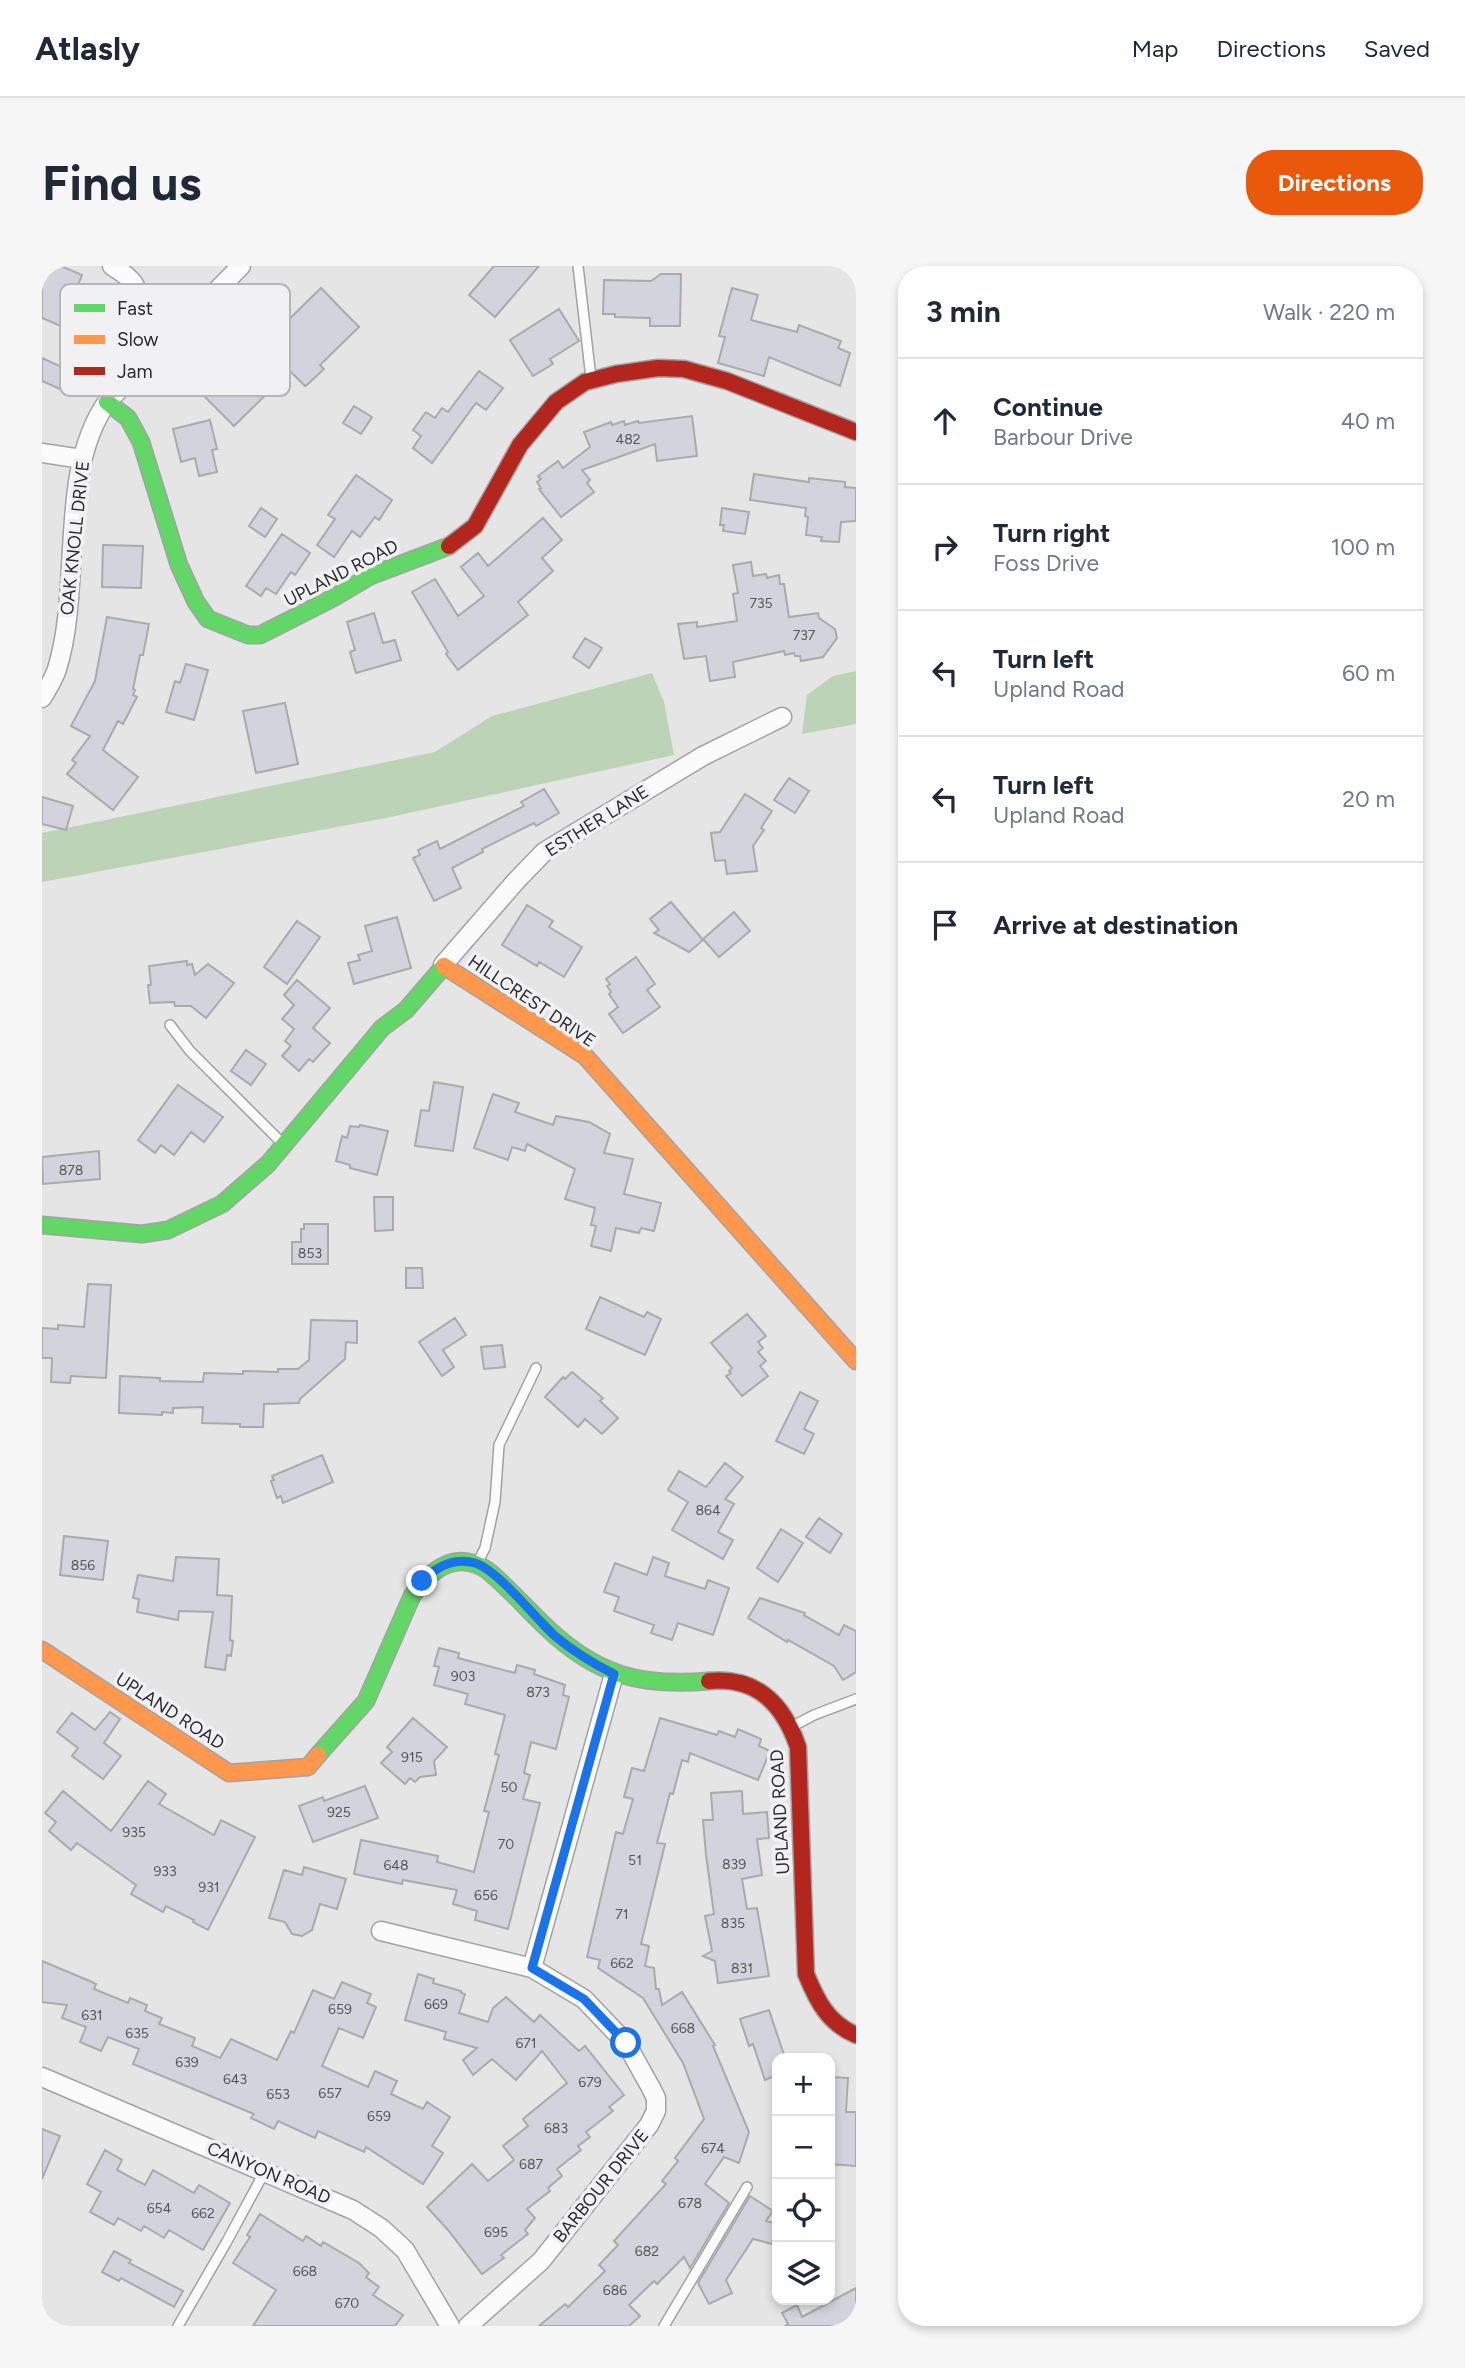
<!DOCTYPE html>
<html lang="en">
<head>
<meta charset="utf-8">
<style>
  :root { --surface:#fff; --page:#f6f6f7; --text:#1f2937; --muted:#747a83; --line:#e0e1e3; --accent:#ea580c }
  body { margin:0; font-family:Figtree,sans-serif; background:var(--page); color:var(--text) }
  .controls { position:absolute; right:21px; bottom:21px; display:grid; overflow:hidden; border-radius:14px; box-shadow:0 4px 10px #0003 }
  .controls button { width:63px; height:63px; display:grid; place-items:center; padding:0; border:0; border-bottom:2px solid var(--line); background:var(--surface); color:var(--text); font:35px sans-serif }
  .stop { position:absolute; width:21px; height:21px; margin:-16px; border:5px solid #1a73e8; border-radius:50%; background:#fff }
  .stop.end { background:#1a73e8; border-color:#fff; box-shadow:0 2px 7px #0008 }
  .list { margin:0; padding:0; list-style:none }
  h2 { display:flex; justify-content:space-between; align-items:center; height:91px; margin:0; padding:0 28px; font-size:30px }
  h2 small { font-size:23px; font-weight:400; color:var(--muted) }
  .list li { display:grid; grid-template-columns:46px 1fr auto; gap:21px; align-items:center; box-sizing:border-box; height:126px; padding:0 28px; border-top:2px solid var(--line) }
  .list b { display:block; font-size:26px; white-space:nowrap }
  .list p { margin:0; font-size:23px; white-space:nowrap; color:var(--muted) }
  .list em { font-size:23px; font-style:normal; color:var(--muted) }
  .icon { flex:none; width:38px; height:38px; fill:none; stroke:currentColor; stroke-width:2; stroke-linecap:round; stroke-linejoin:round }
  .map { position:relative; flex:none; width:814px; height:2060px; overflow:hidden; border-radius:28px }
  header { display:flex; align-items:center; gap:42px; box-sizing:border-box; height:98px; padding:0 35px; background:var(--surface); border-bottom:2px solid var(--line) }
  header strong { font-size:33px }
  nav { display:flex; gap:38px; margin-inline-start:auto; font-size:24px }
  .intro { display:flex; align-items:center; justify-content:space-between; box-sizing:border-box; height:168px; padding:0 42px }
  h1 { margin:0; font-size:49px }
  .button { padding:18px 32px; border-radius:28px; background:var(--accent); color:#fff; font-size:24px; font-weight:700 }
  main { display:flex; gap:42px; padding:0 42px }
  aside { flex:1; background:var(--surface); border-radius:28px; box-shadow:0 4px 10px #0003 }
  .map>svg:first-child { display:block }
  .green { fill:#bdd3b8 }
  .building { fill:#d3d3de; stroke:#aaa; stroke-width:2 }
  .lines { fill:none; stroke-linecap:round; stroke-linejoin:round }
  .lane-casing { stroke:#a2a2a3; stroke-width:12 }
  .street-casing { stroke:#a2a2a3; stroke-width:21 }
  .fast-casing { stroke:#a2a2a3; stroke-width:19 }
  .slow-casing { stroke:#a2a2a3; stroke-width:19 }
  .jam-casing { stroke:#a2a2a3; stroke-width:19 }
  .lane { stroke:#fbfbfb; stroke-width:9 }
  .street { stroke:#fbfbfb; stroke-width:18 }
  .fast { stroke:#63d668; stroke-width:16 }
  .slow { stroke:#ff974d; stroke-width:16 }
  .jam { stroke:#b3261e; stroke-width:16 }
  .route { stroke:#1a73e8; stroke-width:9 }
  .labels { text-anchor:middle; dominant-baseline:central; stroke-width:7; stroke-linejoin:round; paint-order:stroke }
  .number-label { font-size:14px; fill:#565659 }
  .street-label { font-size:18px; fill:#2c2c2d; stroke:#f1f1f3 }
  .key { fill:#f1f1f3; stroke:#b6b6b8; stroke-width:2 }
  .key-label { font-size:19px; fill:#2c2c2d }
</style>
</head>
<body>
<header>
<strong>Atlasly</strong>
<nav><a>Map</a><a>Directions</a><a>Saved</a></nav>
</header>
<div class="intro"><h1>Find us</h1><a class="button">Directions</a></div>
<main>
<div class="map">
<svg width="814" height="2060" viewBox="0 0 814 2060">
  <rect width="100%" height="100%" fill="#e5e5e5"/>
  <path class="green" d="M814,405V458L760,468L765,429L791,410Z
    M610,407L622,436L632,489L344,552L0,616V567L393,486L450,450Z"/>
  <path class="building" d="M6,0H19L40,9L32,29L62,42L49,73L0,52V13Z
    M452,0H497L453,51L427,29Z
    M619,8H639L638,60H608V52L573,51V48H561L562,14L609,15Z
    M279,22L317,61L278,99L282,103L265,119L263,120L248,105L192,160L159,127L183,104L196,117L206,107L212,113L238,86L233,81L238,76L231,69Z
    M690,22L716,29L709,54L755,66L757,59L799,75L796,82L808,87L798,120L727,91L722,110L676,97L683,71L677,70Z
    M517,43L537,75L508,93L511,98L491,110L468,74Z
    M0,92L39,110L31,129L0,115Z
    M437,105L461,122L444,144L434,137L390,197L371,182L379,170L371,164L384,146L393,152L400,142L406,146Z
    M312,140L330,151L319,168L301,157Z
    M650,150L655,190L615,195L613,178L540,204L548,214L545,217L552,226L519,251L497,223L499,222L495,216L499,213L496,210L516,195L521,202L548,181L542,166L569,156L570,159L582,155L583,159L596,155L597,157Z
    M168,154L175,183L170,184L175,206L157,210L153,192L139,196L131,163Z
    M712,208L767,216V212L803,216V221L814,222V255L799,256L797,276L779,275L780,271L764,269L766,251L763,250L764,242L708,234Z
    M314,209L350,234L337,254L333,251L318,271L310,265L292,291L275,279L293,253L286,249Z
    M219,242L235,253L223,271L207,260Z
    M680,242L707,246L703,268L681,265L682,259H678Z
    M501,252L520,274L500,292L511,305L476,336L486,349L416,404L404,388L406,386L370,326L393,313L416,350L442,330L419,301L436,287L446,300Z
    M240,268L268,287L253,309L249,306L234,328L224,322L219,330L204,320Z
    M61,279L101,280L99,322L60,321Z
    M709,296L711,310L724,308L725,312L737,309L738,318H742L747,351L776,347L777,352L793,363L795,372L781,391L759,395L758,390H753L752,387L743,389L742,385L691,396L693,411L668,415L664,390L642,393L636,358L655,356V361L695,355L691,328L696,327L691,299Z
    M332,347L341,377L353,374L359,394L314,407L308,386L313,384L305,356Z
    M65,351L107,358L101,389H98L91,423L93,424L91,429L95,431L81,458L76,455L61,484L96,511L71,544L25,508L34,497L30,494L48,470L29,460L53,415Z
    M543,372L560,382L547,402L531,391Z
    M144,398L166,404L152,454L124,446L133,415L138,417Z
    M243,437L256,498L214,507L201,445Z
    M747,512L767,525L753,547L732,534Z
    M502,523L517,547L494,560L492,557L440,583L441,586L410,602L419,622L392,635L371,592L378,589L376,584L395,575L398,583L482,540L479,536Z
    M703,528L730,545L719,562L722,564L711,580L715,605L685,608L683,594L673,595L669,567L678,566Z
    M0,531L31,540L24,564L0,558Z
    M629,636L661,674L647,686L612,667L617,664L608,653Z
    M485,639L511,655L507,661L540,681L522,711L497,696L495,700L460,679Z
    M692,646L708,665L677,691L661,673Z
    M355,651L369,702L312,718L306,697L318,694L316,689L330,685L323,660Z
    M255,655L278,671L245,718L222,701Z
    M594,691L613,718L605,724L618,741L581,767L567,748L576,741L567,728L569,726L565,720L568,718L564,713Z
    M145,695V699L150,698L153,709L166,698L192,717L164,752L149,740H133L132,736L108,737L106,719H109L107,700Z
    M255,714L288,742L271,762L288,777L271,796L267,793L257,805L240,790L249,780L243,775L252,763L240,753L252,739L242,729Z
    M204,784L224,798L209,819L189,805Z
    M392,816L421,821L411,885L373,880L379,844L387,845Z
    M136,819L181,851L162,876L149,866L132,889L119,879L113,887L96,874Z
    M451,828L477,837L473,846L511,859L514,850L547,856L568,868L562,887L591,893L582,928L619,937L612,965L599,962L597,967L574,962L569,985L549,980L554,960L549,959L553,942L523,933L533,903L485,878L483,885L470,881L466,894L432,882Z
    M318,859L346,865L335,909L308,902V899L294,895L300,870L305,872L308,860L317,861Z
    M57,885L58,913L1,918L0,891Z
    M332,931H351V964L333,965Z
    M262,958H286V998H250V976H259V963H262Z
    M364,1002H380L381,1022H364Z
    M46,1018L69,1019L64,1112L29,1110L28,1117L9,1116L10,1092H0V1062L16,1063V1059L42,1061Z
    M558,1031L602,1051L605,1046L619,1053L603,1089L544,1063Z
    M705,1048L724,1070L716,1076L721,1082L716,1086L724,1095L718,1100L726,1110L700,1130L684,1110L689,1107L687,1105L690,1102L669,1077Z
    M413,1052L424,1069L401,1084L412,1101L400,1110L377,1076Z
    M269,1054L315,1055V1077L304,1076L303,1093L258,1133L257,1137L222,1138L221,1161H198V1158L160,1157L161,1141L131,1142V1147L120,1146V1149L77,1147L78,1110L118,1112V1115L161,1116L162,1107L201,1108V1105L236,1106V1103H256L267,1094Z
    M460,1079L463,1101L442,1103L439,1081Z
    M530,1106L561,1132L558,1135L576,1152L560,1168L543,1153L536,1161L503,1131L521,1111L523,1113Z
    M758,1126L776,1135L762,1163L772,1168L762,1188L734,1175Z
    M280,1189L291,1216L241,1237L239,1230L235,1232L229,1215L232,1214L230,1210Z
    M683,1197L701,1211L683,1233L692,1238L676,1266L691,1274L681,1293L630,1264L646,1236L626,1224L637,1205L664,1221Z
    M777,1252L800,1268L788,1287L764,1271Z
    M739,1263L761,1277L736,1316L715,1302Z
    M22,1270L66,1275L61,1314L18,1309Z
    M134,1291L177,1293L175,1329L190,1330L188,1374L191,1375L189,1390L185,1389L183,1404L163,1401L171,1346L137,1345L136,1354L95,1346L97,1333L91,1332L96,1309L131,1315Z
    M611,1291L627,1297L623,1310L663,1323L666,1314L687,1322L671,1369L636,1357L630,1374L609,1367L612,1359L572,1345L577,1331L562,1326L573,1297L605,1309Z
    M718,1332L763,1347L762,1349L797,1369L802,1359L814,1365V1406L801,1414L792,1400L746,1374L745,1376L706,1352Z
    M397,1382L417,1387L416,1392L473,1407L475,1399L493,1404L492,1408L523,1419L521,1429L527,1431L514,1483L489,1476L482,1507L488,1509L481,1533L498,1537L466,1663L433,1654L435,1645L411,1638L415,1624L361,1614L360,1618L312,1608L319,1574L396,1590L395,1596L432,1606L447,1546L442,1545L457,1489L453,1488L463,1449L423,1438L426,1428L392,1419L397,1401L392,1400Z
    M68,1446L78,1453L62,1477L79,1490L61,1513L30,1490L36,1482L15,1466L30,1447L53,1464Z
    M371,1452L405,1481L392,1495L394,1509L378,1511L373,1516L368,1512L363,1518L339,1497L350,1486L345,1481Z
    M618,1452L675,1469L677,1465L693,1471L696,1463L719,1473L717,1480L728,1485L716,1514L648,1487L646,1496L640,1494L631,1528L628,1527L615,1577L623,1578L599,1678L607,1680L603,1700L612,1702L614,1723H617L620,1739L640,1726L673,1779L671,1780L707,1866L697,1897L682,1891L663,1918L687,1937L648,2002L642,1991L615,2018L612,2015L587,2039L598,2050L587,2060H497L523,2038L526,2041L563,2005L557,1999L576,1979L572,1975L624,1918L620,1915L636,1895L633,1892L662,1853L641,1797L601,1732L556,1702L558,1694L545,1691L574,1566L581,1568L591,1533L582,1531L590,1502L602,1505Z
    M106,1515L124,1528L117,1538L172,1569L179,1554L213,1571L166,1664L151,1656L152,1654L124,1640L121,1646L89,1628L94,1619L35,1577L29,1584L7,1565L14,1556L3,1547L21,1525L69,1565Z
    M323,1520L336,1552L271,1576L257,1540L281,1531L282,1535Z
    M700,1525L701,1548L725,1546L727,1572L715,1573L720,1609L700,1613L705,1643L715,1642L727,1710L676,1717L673,1695L661,1690L670,1685L663,1650L672,1648L664,1589L661,1554H671L669,1527Z
    M262,1601L304,1613L295,1643L278,1638L270,1664L260,1670L250,1668L243,1656L227,1652L242,1604L260,1609Z
    M0,1695L50,1716L54,1718L52,1723L86,1737L88,1732L105,1739L103,1745L120,1752L117,1758L153,1772L150,1780L178,1792L189,1773L235,1794L249,1765L252,1767L271,1724L292,1733L300,1716L329,1728L325,1737L334,1741L321,1772L297,1762L280,1800L326,1821L333,1805L355,1815L349,1828L381,1843L385,1836L408,1851L390,1880L401,1887L381,1918L324,1881L322,1886L276,1865L273,1872L236,1855L232,1863L209,1852L212,1848L91,1798L97,1783L66,1771L59,1785L38,1776L44,1761L20,1752L25,1739L0,1736Z
    M376,1708L392,1713L391,1717L419,1725V1727L423,1728L417,1747L446,1756L451,1742L464,1731L492,1756L498,1749L537,1785L543,1780L582,1829L567,1841L571,1845L544,1866L548,1871L536,1880L539,1884L515,1903L520,1910L506,1922L508,1925L485,1943L493,1952L483,1964L486,1968L459,1989L462,1992L440,2008L406,1964L385,1941L430,1898L446,1915L472,1894L461,1880L486,1860L481,1853L525,1817L500,1785L474,1814L450,1793L431,1809L421,1794L435,1782L402,1773L404,1766L363,1754Z
    M727,1744L743,1792H735V1809L723,1814L711,1778L707,1780L698,1753Z
    M788,1811L806,1812L804,1846H814V1900L788,1898Z
    M0,1863L18,1870L0,1913Z
    M63,1884L80,1894L75,1904L103,1919L111,1904L152,1927L157,1919L188,1937L161,1984L127,1964L122,1972L102,1960L99,1965L76,1952L72,1959L48,1946L59,1926L45,1918Z
    M708,1930L731,1945L724,1955L735,1958L730,1978L711,1973L684,2014L690,2027L667,2038L656,2017Z
    M218,1948L261,1975L264,1970L279,1980L281,1976L317,1997L327,2007L324,2011L337,2021L331,2029L361,2049L353,2060H211L234,2024L191,1997L208,1971L205,1969Z
    M72,1985L89,1994L87,1997L141,2025L132,2041L79,2012L77,2015L60,2006Z
    M814,2022V2060H743L746,2058L740,2047L755,2039L760,2051Z"/>
  <g class="lines">
    <defs>
      <path id="lane" d="M536,0L549,112
        M128,759L148,785L241,878
        M436,1296L443,1282L453,1236L457,1179L494,1102
        M751,1460L772,1449L814,1433
        M136,2060L184,1977L223,1905
        M622,2060L705,1921"/>
      <path id="street" d="M70,0C102,19 94,26 100,57C102,69 107,79 111,89
        M0,187L40,193
        M0,432C5,423 12,413 15,403C41,319 15,208 65,136L199,0
        M401,699L474,615L502,586L661,490L740,451
        M339,1665L490,1702L542,1733L584,1777L609,1822L614,1832V1845L607,1859L499,1995L426,2060
        M490,1702L572,1408
        M0,1811L311,1944L339,1962L363,1984L408,2060"/>
      <path id="fast" d="M65,136L86,152L99,176L137,299L154,336L166,353L206,369H218L291,332L328,310L407,280
        M0,959L100,968L126,964L180,938L226,898L340,762L364,744L402,700
        M276,1489L324,1435L370,1330C388,1304 414,1283 445,1304C466,1321 484,1342 504,1361C554,1409 598,1421 667,1415"/>
      <path id="slow" d="M402,700L543,790L814,1095
        M0,1384L187,1507L266,1501L276,1489"/>
      <path id="jam" d="M407,280L433,260L478,179L514,136L543,116L574,108L616,102L642,103L685,115L814,166
        M667,1415C715,1411 741,1437 756,1481L764,1708C775,1735 786,1757 814,1769"/>
    </defs>
    <use href="#lane" class="lane-casing"/>
    <use href="#street" class="street-casing"/>
    <use href="#fast" class="fast-casing"/>
    <use href="#slow" class="slow-casing"/>
    <use href="#jam" class="jam-casing"/>
    <use href="#lane" class="lane"/>
    <use href="#street" class="street"/>
    <use href="#fast" class="fast"/>
    <use href="#slow" class="slow"/>
    <use href="#jam" class="jam"/>
  </g>
  <g class="lines">
    <path class="route" d="M380,1315C395,1300 412,1291 433,1297C456,1304 494,1353 513,1370C532,1386 550,1397 572,1408L490,1702L542,1733L584,1777"/>
  </g>
  <g class="labels">
    <g class="number-label">
      <text x="586" y="173">482</text>
      <text x="719" y="337">735</text>
      <text x="762" y="369">737</text>
      <text x="29" y="904">878</text>
      <text x="268" y="987">853</text>
      <text x="666" y="1244">864</text>
      <text x="41" y="1299">856</text>
      <text x="421" y="1410">903</text>
      <text x="496" y="1426">873</text>
      <text x="370" y="1491">915</text>
      <text x="467" y="1521">50</text>
      <text x="297" y="1546">925</text>
      <text x="92" y="1566">935</text>
      <text x="464" y="1578">70</text>
      <text x="593" y="1594">51</text>
      <text x="692" y="1598">839</text>
      <text x="354" y="1599">648</text>
      <text x="123" y="1605">933</text>
      <text x="167" y="1621">931</text>
      <text x="444" y="1629">656</text>
      <text x="580" y="1648">71</text>
      <text x="691" y="1657">835</text>
      <text x="580" y="1697">662</text>
      <text x="700" y="1702">831</text>
      <text x="394" y="1738">669</text>
      <text x="298" y="1743">659</text>
      <text x="50" y="1749">631</text>
      <text x="641" y="1762">668</text>
      <text x="95" y="1767">635</text>
      <text x="484" y="1777">671</text>
      <text x="145" y="1796">639</text>
      <text x="193" y="1813">643</text>
      <text x="548" y="1816">679</text>
      <text x="288" y="1827">657</text>
      <text x="236" y="1828">653</text>
      <text x="337" y="1850">659</text>
      <text x="514" y="1862">683</text>
      <text x="671" y="1882">674</text>
      <text x="489" y="1898">687</text>
      <text x="648" y="1937">678</text>
      <text x="117" y="1942">654</text>
      <text x="161" y="1947">662</text>
      <text x="454" y="1966">695</text>
      <text x="605" y="1985">682</text>
      <text x="263" y="2005">668</text>
      <text x="573" y="2024">686</text>
      <text x="305" y="2037">670</text>
    </g>
    <g class="street-label">
      <text transform="translate(33 272) rotate(-84)">OAK KNOLL DRIVE</text>
      <text transform="translate(299 307) rotate(-27)">UPLAND ROAD</text>
      <text transform="translate(555 555) rotate(-32)">ESTHER LANE</text>
      <text transform="translate(490 735) rotate(34)">HILLCREST DRIVE</text>
      <text transform="translate(128 1445) rotate(33)">UPLAND ROAD</text>
      <text transform="translate(738 1546) rotate(-93)">UPLAND ROAD</text>
      <text transform="translate(227 1907) rotate(23)">CANYON ROAD</text>
      <text transform="translate(559 1920) rotate(-51)">BARBOUR DRIVE</text>
    </g>
  </g>
  <rect x="18" y="18" width="230" height="112" rx="10" class="key"/>
  <rect x="32" y="38" width="31" height="8" fill="#63d668"/>
  <rect x="32" y="69" width="31" height="9" fill="#ff974d"/>
  <rect x="32" y="101" width="31" height="8" fill="#b3261e"/>
  <g class="key-label">
    <text x="75" y="49">Fast</text>
    <text x="75" y="80">Slow</text>
    <text x="75" y="112">Jam</text>
  </g>
</svg>
<div class="controls">
<button>+</button>
<button>−</button>
<button><svg class="icon" aria-label="locate" viewBox="0 0 24 24"><circle cx="12" cy="12" r="6"/><path d="M12 2v4M12 18v4M2 12h4M18 12h4"/></svg></button>
<button><svg class="icon" aria-label="layers" viewBox="0 0 24 24"><path d="M12 4l9 5-9 5-9-5zM3 14l9 5 9-5"/></svg></button>
</div>
<div class="stop" style="left:584px;top:1777px"></div>
<div class="stop end" style="left:380px;top:1315px"></div>
</div>
<aside>
<h2>3 min<small>Walk · 220 m</small></h2>
<ul class="list">
<li><svg class="icon" aria-label="ahead" viewBox="0 0 24 24"><path d="M12 20V5M6 11l6-6 6 6"/></svg><div><b>Continue</b><p>Barbour Drive</p></div><em>40 m</em></li>
<li><svg class="icon" aria-label="right" viewBox="0 0 24 24"><path d="M7 20v-9h11M14 6l5 5-5 5"/></svg><div><b>Turn right</b><p>Foss Drive</p></div><em>100 m</em></li>
<li><svg class="icon" aria-label="left" viewBox="0 0 24 24"><path d="M17 20v-9H6M10 6l-5 5 5 5"/></svg><div><b>Turn left</b><p>Upland Road</p></div><em>60 m</em></li>
<li><svg class="icon" aria-label="left" viewBox="0 0 24 24"><path d="M17 20v-9H6M10 6l-5 5 5 5"/></svg><div><b>Turn left</b><p>Upland Road</p></div><em>20 m</em></li>
<li><svg class="icon" aria-label="arrive" viewBox="0 0 24 24"><path d="M6 21V4h12l-3 4 3 4H6"/></svg><div><b>Arrive at destination</b></div></li>
</ul>
</aside>
</main>
</body>
</html>
